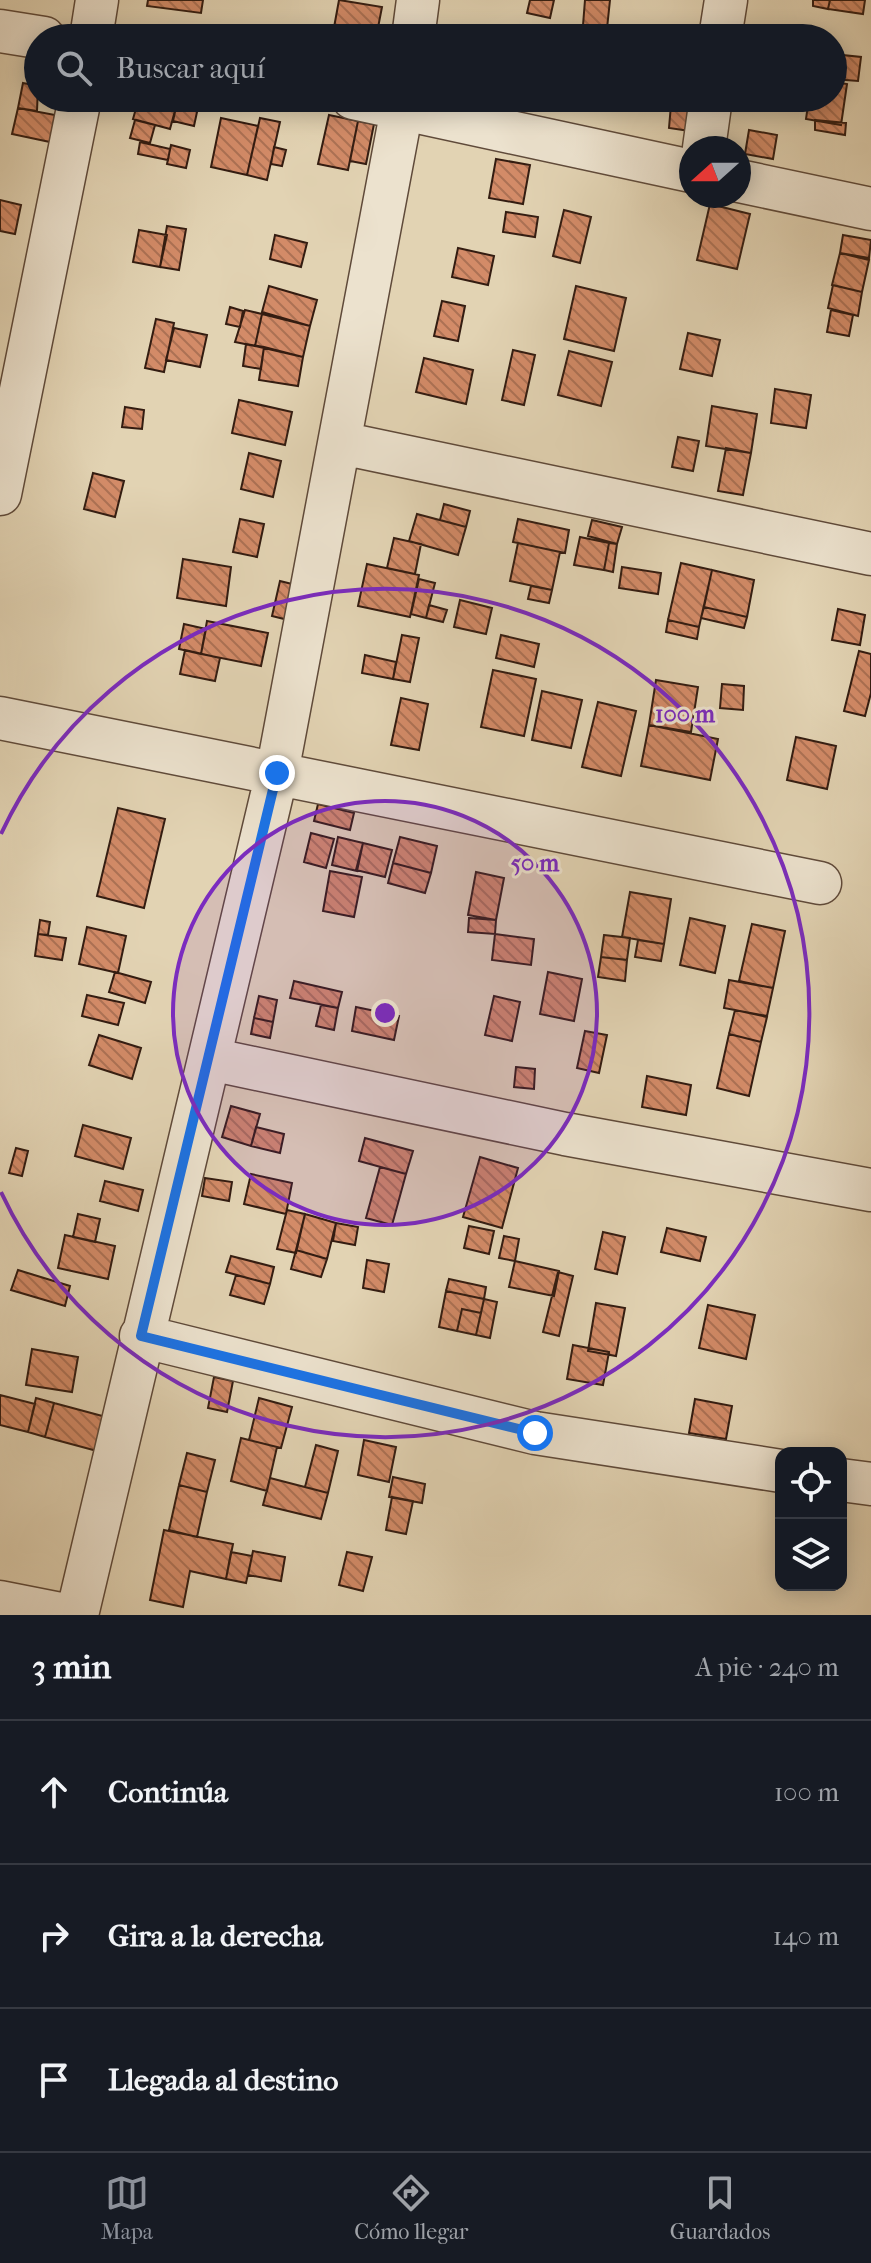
<!DOCTYPE html>
<html lang="es">
<head>
<meta charset="utf-8">
<style>
  :root { --surface:#171b24; --page:#242831; --text:#f1f3f6; --muted:#9ea1a6; --line:#363941; --accent:#8c9099 }
  body { margin:0; font-family:"IM FELL French Canon",serif; background:var(--page); color:var(--text) }
  .controls { position:absolute; right:24px; bottom:24px; display:grid; overflow:hidden; border-radius:16px; box-shadow:0 4px 20px #0003 }
  .controls button { width:72px; height:72px; display:grid; place-items:center; padding:0; border:0; border-bottom:2px solid var(--line); background:var(--surface); color:var(--text); font:40px sans-serif }
  .compass { position:absolute; left:679px; top:136px; width:72px; height:72px; border-radius:50%; background:var(--surface); box-shadow:0 4px 20px #0003; rotate:249deg }
  .stop { position:absolute; width:24px; height:24px; margin:-18px; border:6px solid #1a73e8; border-radius:50%; background:#fff }
  .stop.end { background:#1a73e8; border-color:#fff; box-shadow:0 2px 8px #0008 }
  .list { margin:0; padding:0; list-style:none }
  h2 { display:flex; justify-content:space-between; align-items:center; height:104px; margin:0; padding:0 32px; font-size:34px }
  h2 small { font-size:26px; font-weight:400; color:var(--muted) }
  .list li { display:grid; grid-template-columns:52px 1fr auto; gap:24px; align-items:center; box-sizing:border-box; height:144px; padding:0 32px; border-top:2px solid var(--line) }
  .list b { display:block; font-size:30px; white-space:nowrap }
  .list em { font-size:26px; font-style:normal; color:var(--muted) }
  .icon { flex:none; width:44px; height:44px; fill:none; stroke:currentColor; stroke-width:2; stroke-linecap:round; stroke-linejoin:round }
  .map { position:relative; flex:none; width:871px; height:1615px; overflow:hidden }
  .search { position:absolute; background:var(--surface); box-shadow:0 4px 20px #0003; left:24px; right:24px; top:24px; height:88px; display:flex; align-items:center; gap:20px; box-sizing:border-box; padding:0 28px; border-radius:44px; color:var(--muted); font-size:30px }
  .sheet { height:536px; background:var(--surface) }
  nav { display:flex; justify-content:space-around; align-items:center; box-sizing:border-box; height:112px; border-top:2px solid var(--line); background:var(--surface); font-size:22px; color:var(--muted) }
  nav a { display:grid; justify-items:center; gap:4px }
  nav .on { color:var(--accent) }
  .map>svg:first-child { display:block }
  .building { fill:url(#building-back-hatch); stroke:#331c11; stroke-width:2 }
  .lines { fill:none; stroke-linecap:round; stroke-linejoin:round }
  .minor-casing { stroke:#5f4a3a; stroke-width:45 }
  .minor { stroke:#ece2ce; stroke-width:42 }
  .route { stroke:#1a73e8; stroke-width:10 }
  .ring { fill:none; stroke:#7b2cbf; stroke-width:4 }
  .centre { fill:#7b2cbf; stroke:#ece2ce; stroke-width:4 }
  .ring-label { font-size:24px; text-anchor:middle; font-weight:bold; fill:#7b2cbf; stroke:#ece2ce; stroke-width:6; stroke-linejoin:round; paint-order:stroke }
</style>
</head>
<body>
<div class="map">
<svg width="871" height="1615" viewBox="0 0 871 1615">
  <defs>
    <pattern id="building-back-hatch" width="6" height="6" patternUnits="userSpaceOnUse" patternTransform="scale(2)"><rect width="6" height="6" fill="#d38b68"/><path d="M-1 5l2 2M0 0l6 6M5-1l2 2" fill="none" stroke="#ac7154"/></pattern>
  </defs>
  <rect width="100%" height="100%" fill="#e2d3b3"/>
  <filter id="stains"><feTurbulence type="fractalNoise" baseFrequency=".0025" numOctaves="4"/><feColorMatrix values="0 0 0 0 .2 0 0 0 0 .09 0 0 0 0 .02 0 0 0 .5 -.17"/></filter>
  <radialGradient id="worn" r=".72"><stop offset=".6" stop-color="#630" stop-opacity="0"/><stop offset="1" stop-color="#630" stop-opacity=".3"/></radialGradient>
  <path class="building" d="M148,0H203L201,13L147,6Z
    M339,0L382,7L376,38L333,33Z
    M530,0H554L550,18L527,13Z
    M585,0H610L606,38H582Z
    M813,0H830L828,9L813,6Z
    M830,0H865L863,14L828,9Z
    M833,54L861,57L858,81L833,79Z
    M833,82L847,84L841,125L806,119L809,98H833Z
    M23,83L38,86L37,111L18,108Z
    M139,98L176,107L170,129L133,119Z
    M178,98H200L194,126L173,121Z
    M658,98H685L684,107L657,102Z
    M671,105L692,108L690,131L669,128Z
    M18,108L55,115L50,142L12,134Z
    M329,115L358,121L348,170L318,164Z
    M221,118L258,126L247,175L211,167Z
    M260,118L280,122L267,180L247,175Z
    M135,120L155,125L150,143L130,138Z
    M815,120L846,123L845,135L815,130Z
    M358,121L374,124L366,164L350,161Z
    M749,130L777,135L773,159L745,154Z
    M140,142L170,149L168,160L138,154Z
    M171,145L190,150L186,168L167,164Z
    M274,147L286,150L282,166L271,164Z
    M496,159L530,165L523,204L489,198Z
    M0,200L21,205L15,234L0,231Z
    M710,204L750,214L737,269L697,260Z
    M564,210L591,217L580,263L553,256Z
    M506,212L538,217L535,237L503,232Z
    M167,226L186,229L179,270L160,267Z
    M139,230L167,235L160,267L133,262Z
    M275,235L307,243L301,267L270,259Z
    M843,235L871,240L869,258L840,253Z
    M458,248L494,256L488,285L452,277Z
    M840,253L869,260L862,292L832,285Z
    M833,285L862,292L858,316L828,308Z
    M269,286L317,300L310,326L262,312Z
    M576,286L626,298L614,351L564,339Z
    M442,301L465,306L458,341L434,336Z
    M230,307L243,311L240,327L226,324Z
    M245,310L262,314L255,346L235,342Z
    M831,310L853,315L849,336L827,332Z
    M262,314L310,326L303,357L255,346Z
    M156,319L174,323L164,372L145,368Z
    M174,328L207,335L200,367L166,360Z
    M688,333L720,340L712,376L680,369Z
    M246,344L264,347L261,369L243,366Z
    M264,347L303,357L298,386L259,380Z
    M513,350L535,355L524,405L502,400Z
    M569,351L612,362L601,406L558,395Z
    M424,358L473,370L466,404L416,392Z
    M775,389L811,395L806,428L771,423Z
    M239,400L292,412L285,445L232,433Z
    M712,406L757,414L751,453L706,446Z
    M125,407L144,410L142,429L122,427Z
    M678,437L699,441L693,471L672,467Z
    M726,448L751,453L743,495L718,491Z
    M249,453L281,461L273,497L241,489Z
    M93,473L124,481L115,517L84,509Z
    M444,504L470,511L466,527L440,520Z
    M417,514L466,527L458,555L409,541Z
    M240,519L264,524L257,557L233,552Z
    M518,519L569,530L565,553L513,542Z
    M592,520L622,527L617,544L588,536Z
    M580,537L609,543L604,570L574,565Z
    M394,538L421,544L415,574L387,568Z
    M518,543L560,552L552,590L510,581Z
    M609,543L617,544L613,572L604,570Z
    M183,559L231,567L226,606L177,598Z
    M681,563L712,570L699,627L668,620Z
    M367,564L419,575L410,617L358,606Z
    M622,567L661,573L658,594L619,588Z
    M712,570L754,580L747,617L704,607Z
    M419,579L435,583L426,618L411,614Z
    M280,581L296,585L288,620L272,616Z
    M531,586L552,590L549,603L528,599Z
    M460,600L492,608L486,634L454,627Z
    M429,605L447,610L443,622L426,618Z
    M704,607L747,617L744,628L701,618Z
    M838,609L865,615L860,645L832,640Z
    M668,620L699,627L697,639L666,632Z
    M207,621L268,633L261,666L201,654Z
    M184,624L206,629L201,654L179,649Z
    M402,635L419,638L410,682L393,679Z
    M501,635L539,644L534,667L496,658Z
    M185,650L220,658L215,681L180,674Z
    M859,651L871,654V693L865,716L844,711Z
    M365,655L396,662L393,679L362,673Z
    M493,670L536,679L524,736L481,727Z
    M656,680L698,687L691,732L649,725Z
    M722,684L744,686L743,710L720,708Z
    M542,691L582,700L571,748L532,740Z
    M401,698L428,704L419,750L391,745Z
    M598,702L636,711L621,776L582,767Z
    M649,725L718,739L710,780L641,766Z
    M796,737L836,746L827,789L787,780Z
    M318,804L354,813L350,830L314,821Z
    M118,808L165,819L144,908L97,896Z
    M311,833L334,839L326,868L304,862Z
    M338,837L363,843L357,871L332,865Z
    M400,837L437,846L431,873L393,863Z
    M363,843L392,850L385,877L356,870Z
    M393,863L431,873L425,893L388,883Z
    M330,871L362,877L354,917L323,911Z
    M476,872L504,878L496,920L468,915Z
    M630,892L671,899L664,944L622,937Z
    M469,918L496,920L495,934L468,932Z
    M690,918L725,926L715,973L680,965Z
    M40,920L50,922L48,935L38,934Z
    M752,924L785,931L773,988L739,981Z
    M87,927L126,936L118,973L79,964Z
    M38,934L66,938L62,960L35,956Z
    M495,934L534,939L531,965L492,960Z
    M604,935L630,938L627,960L601,957Z
    M638,940L664,944L661,961L635,957Z
    M601,957L627,960L625,981L598,977Z
    M115,972L151,982L145,1003L109,992Z
    M548,972L582,979L574,1021L540,1014Z
    M729,980L773,988L767,1016L724,1008Z
    M294,981L342,992L338,1008L290,998Z
    M87,995L124,1003L118,1025L82,1016Z
    M259,996L277,1000L273,1022L254,1018Z
    M494,996L520,1002L512,1041L485,1035Z
    M321,1005L338,1008L334,1030L316,1026Z
    M356,1007L399,1016L394,1040L352,1031Z
    M735,1010L767,1017L761,1042L729,1034Z
    M254,1018L273,1022L270,1038L251,1034Z
    M585,1031L607,1035L599,1073L577,1068Z
    M729,1034L761,1042L749,1096L717,1088Z
    M99,1035L141,1048L132,1079L89,1065Z
    M516,1067L535,1069L534,1089L514,1087Z
    M647,1076L691,1085L686,1115L642,1107Z
    M231,1106L260,1114L251,1146L222,1137Z
    M83,1125L131,1138L123,1169L75,1156Z
    M256,1127L284,1134L280,1153L251,1146Z
    M365,1138L413,1151L406,1174L359,1161Z
    M16,1148L28,1151L22,1176L9,1173Z
    M480,1157L518,1168L502,1228L463,1217Z
    M380,1167L406,1174L392,1225L366,1218Z
    M251,1174L292,1183L286,1214L244,1204Z
    M205,1178L232,1182L229,1201L202,1196Z
    M105,1181L143,1190L138,1211L100,1201Z
    M287,1210L305,1214L296,1253L277,1249Z
    M78,1214L100,1219L95,1242L73,1237Z
    M305,1214L336,1223L327,1259L296,1250Z
    M336,1223L358,1227L355,1245L333,1241Z
    M469,1226L494,1231L489,1254L464,1248Z
    M667,1228L706,1237L700,1261L661,1252Z
    M603,1232L625,1237L617,1274L595,1269Z
    M65,1235L115,1246L108,1279L58,1268Z
    M504,1236L519,1239L515,1261L499,1258Z
    M296,1250L327,1259L321,1277L291,1269Z
    M231,1256L274,1267L270,1284L226,1272Z
    M367,1260L389,1264L384,1292L363,1288Z
    M515,1261L559,1271L554,1296L509,1287Z
    M18,1270L70,1286L65,1306L11,1290Z
    M558,1272L573,1276L559,1336L543,1332Z
    M236,1275L270,1284L264,1304L230,1295Z
    M449,1279L486,1287L484,1299L446,1291Z
    M446,1291L484,1299L481,1313L462,1309L457,1331L439,1327Z
    M484,1299L497,1302L490,1338L476,1335Z
    M596,1303L625,1308L616,1356L588,1351Z
    M708,1305L755,1315L746,1359L699,1348Z
    M462,1309L481,1313L476,1335L457,1331Z
    M573,1345L609,1352L603,1385L567,1379Z
    M32,1349L78,1357L72,1392L26,1385Z
    M214,1377L233,1381L227,1412L208,1408Z
    M0,1395L35,1404L28,1432L0,1425Z
    M36,1398L54,1403L45,1437L28,1432Z
    M259,1398L292,1407L281,1448L249,1440Z
    M695,1399L732,1406L726,1439L689,1433Z
    M54,1403L106,1417L97,1451L45,1437Z
    M241,1438L277,1447L267,1491L231,1481Z
    M364,1440L396,1447L389,1482L358,1475Z
    M316,1445L338,1451L328,1493L305,1487Z
    M187,1453L215,1460L207,1492L179,1485Z
    M393,1477L425,1484L422,1503L389,1497Z
    M270,1478L328,1493L321,1519L263,1505Z
    M179,1485L207,1492L197,1537L169,1530Z
    M392,1497L413,1501L406,1534L386,1530Z
    M164,1530L233,1544L226,1579L190,1571L183,1607L150,1600Z
    M253,1551L285,1557L281,1581L248,1575Z
    M231,1552L252,1556L246,1583L226,1579Z
    M347,1552L372,1557L363,1591L339,1585Z"/>
  <g class="lines">
    <defs>
      <path id="minor" d="M0,31L44,38
        M91,38L97,0
        M413,38L418,0
        M720,38L726,0
        M353,98L691,171
        M704,148L711,98
        M739,181L871,209
        M341,443L871,554
        M0,494L80,98
        M0,718L820,883
        M210,1059L565,1134L871,1190
        M141,1336L535,1433L781,1471
        M841,1480L871,1484
        M0,1602L66,1615
        M77,1615L277,773L404,98"/>
    </defs>
    <use href="#minor" class="minor-casing"/>
    <use href="#minor" class="minor"/>
  </g>
  <g class="lines">
    <path class="route" d="M277,773L141,1336L535,1433"/>
  </g>
  <circle cx="385" cy="1013" r="212" fill="#7b2cbf" fill-opacity=".12"/>
  <g class="ring">
    <circle cx="385" cy="1013" r="212"/>
    <path d="M1 834A424 424 0 1 1 1 1192"/>
  </g>
  <circle cx="385" cy="1013" r="12" class="centre"/>
  <g class="ring-label">
    <text x="685" y="722">100 m</text>
    <text x="535" y="871">50 m</text>
  </g>
  <rect width="100%" height="100%" filter="url(#stains)"/>
  <rect width="100%" height="100%" fill="url(#worn)"/>
</svg>
<div class="controls">
<button><svg class="icon" aria-label="locate" viewBox="0 0 24 24"><circle cx="12" cy="12" r="6"/><path d="M12 2v4M12 18v4M2 12h4M18 12h4"/></svg></button>
<button><svg class="icon" aria-label="layers" viewBox="0 0 24 24"><path d="M12 4l9 5-9 5-9-5zM3 14l9 5 9-5"/></svg></button>
</div>
<svg class="compass" viewBox="-18 -18 36 36"><path d="M0-13l5 13h-10z" fill="#e53935"/><path d="M0 13l5-13h-10z" fill="#9ea1a6"/></svg>
<div class="stop" style="left:535px;top:1433px"></div>
<div class="stop end" style="left:277px;top:773px"></div>
<div class="search"><svg class="icon" aria-label="search" viewBox="0 0 24 24"><circle cx="10" cy="10" r="6"/><path d="M15 15l6 6"/></svg>Buscar aquí</div>
</div>
<section class="sheet">
<h2>3 min<small>A pie · 240 m</small></h2>
<ul class="list">
<li><svg class="icon" aria-label="ahead" viewBox="0 0 24 24"><path d="M12 20V5M6 11l6-6 6 6"/></svg><div><b>Continúa</b></div><em>100 m</em></li>
<li><svg class="icon" aria-label="right" viewBox="0 0 24 24"><path d="M7 20v-9h11M14 6l5 5-5 5"/></svg><div><b>Gira a la derecha</b></div><em>140 m</em></li>
<li><svg class="icon" aria-label="arrive" viewBox="0 0 24 24"><path d="M6 21V4h12l-3 4 3 4H6"/></svg><div><b>Llegada al destino</b></div></li>
</ul>
</section>
<nav>
<a class="on"><svg class="icon" aria-label="map" viewBox="0 0 24 24"><path d="M3 6l6-2 6 2 6-2v14l-6 2-6-2-6 2zM9 4v14M15 6v14"/></svg>Mapa</a>
<a><svg class="icon" aria-label="directions" viewBox="0 0 24 24"><path d="M12 3l9 9-9 9-9-9zM9 14v-3h6M13 9l2 2-2 2"/></svg>Cómo llegar</a>
<a><svg class="icon" aria-label="saved" viewBox="0 0 24 24"><path d="M7 4h10v16l-5-4-5 4z"/></svg>Guardados</a>
</nav>
</body>
</html>
